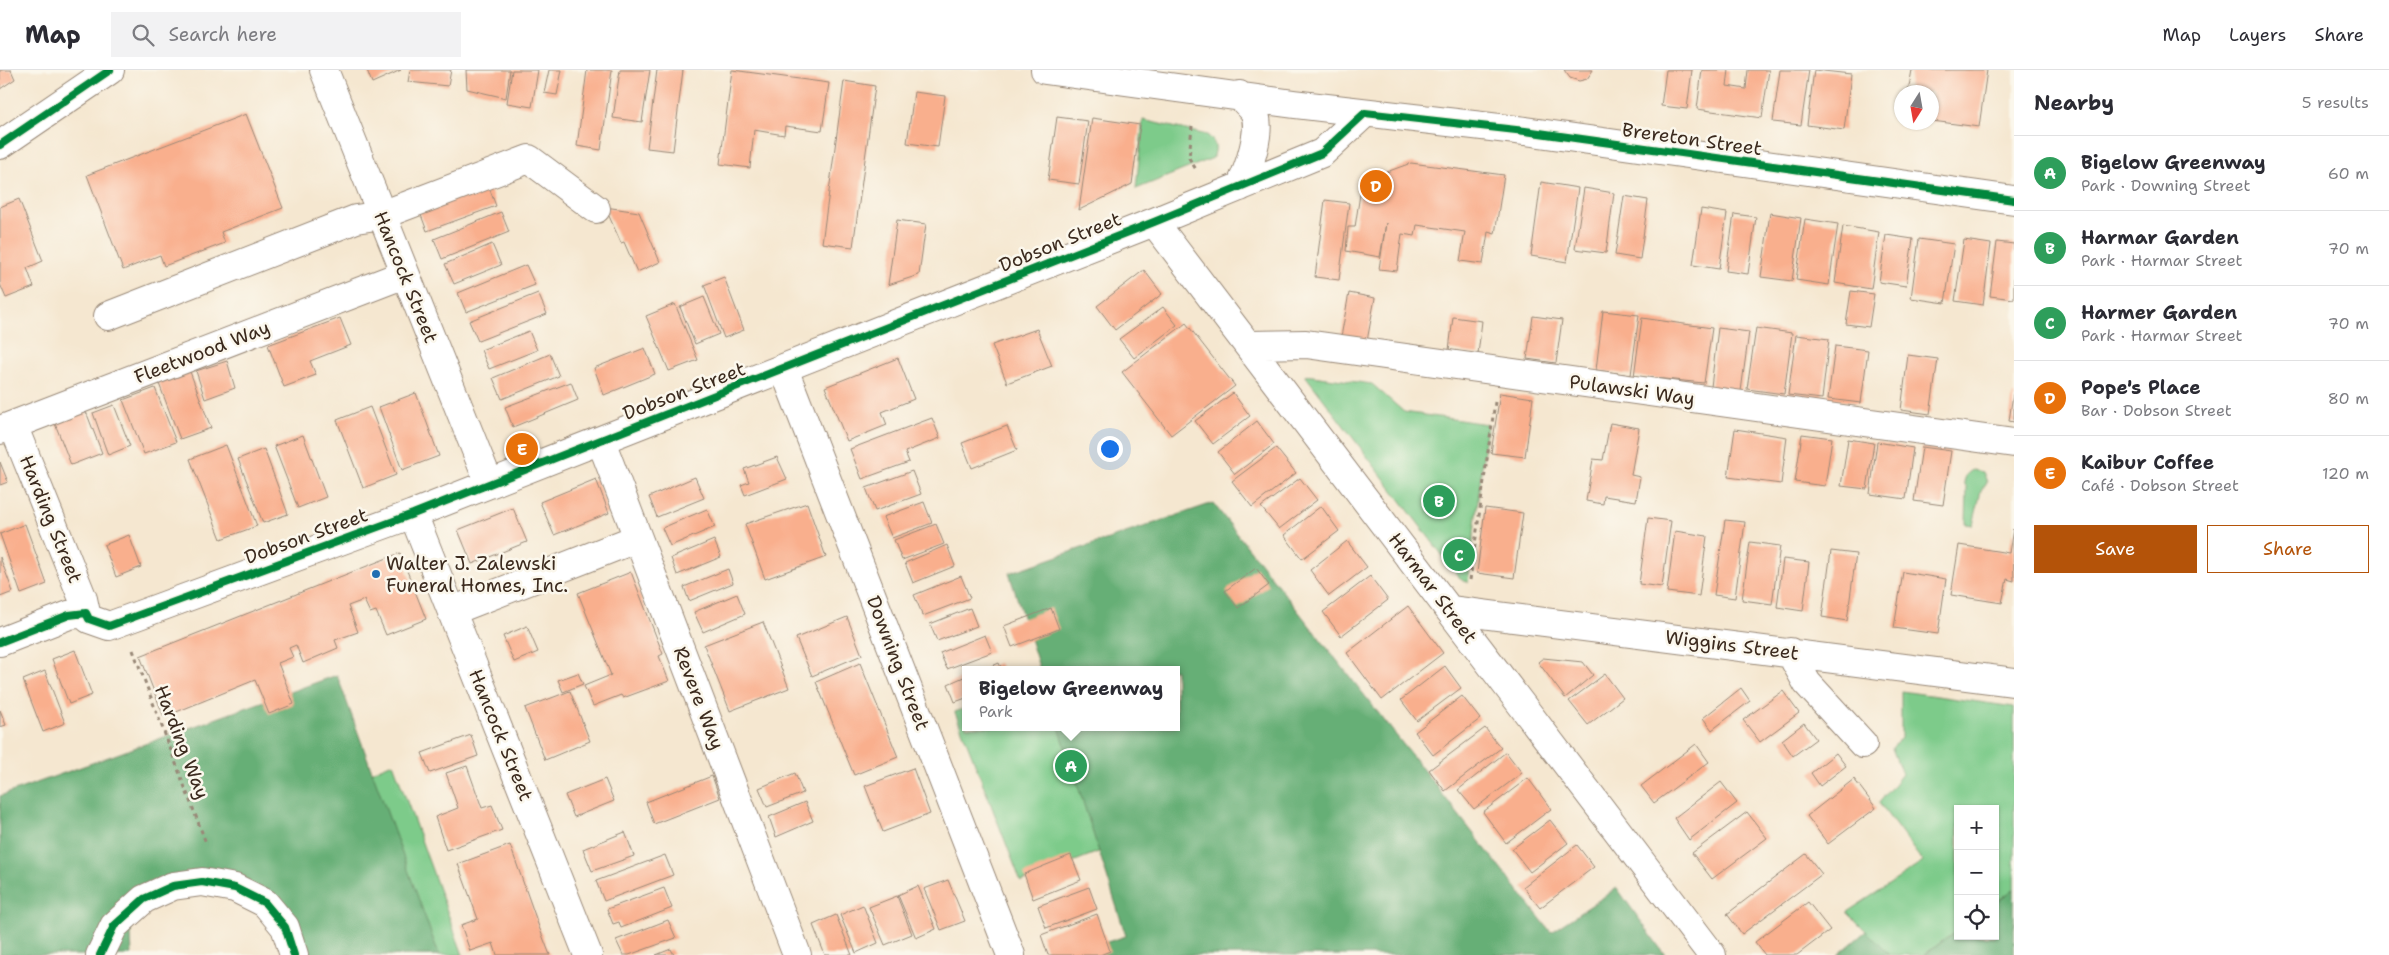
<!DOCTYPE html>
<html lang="en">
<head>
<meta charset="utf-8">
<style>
  :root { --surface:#fff; --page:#f2f2f3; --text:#2b2b33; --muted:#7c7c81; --line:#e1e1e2; --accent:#b45309 }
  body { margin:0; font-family:"Shantell Sans",sans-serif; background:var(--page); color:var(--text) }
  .controls { position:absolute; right:15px; bottom:15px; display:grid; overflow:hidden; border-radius:0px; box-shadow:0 1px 4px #0004 }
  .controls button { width:45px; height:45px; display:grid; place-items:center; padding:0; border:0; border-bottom:1px solid var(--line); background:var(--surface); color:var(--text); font:25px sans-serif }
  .compass { position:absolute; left:1894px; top:15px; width:45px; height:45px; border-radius:50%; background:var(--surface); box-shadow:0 1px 4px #0004; rotate:191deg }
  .you { position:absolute; left:1109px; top:378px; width:18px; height:18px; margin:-12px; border:4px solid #fff; border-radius:50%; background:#1a73e8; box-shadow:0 0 0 8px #1a73e833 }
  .badge { display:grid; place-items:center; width:32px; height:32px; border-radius:50%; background:var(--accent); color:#fff; font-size:16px; font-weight:700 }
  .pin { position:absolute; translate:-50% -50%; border:2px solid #fff; box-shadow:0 1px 5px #0006 }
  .popup { position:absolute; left:962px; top:596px; width:218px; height:65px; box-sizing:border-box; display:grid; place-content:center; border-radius:0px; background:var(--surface); filter:drop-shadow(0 1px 4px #0005); font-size:16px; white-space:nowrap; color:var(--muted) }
  .popup b { font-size:19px; color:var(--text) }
  .popup::after { content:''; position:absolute; left:50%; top:100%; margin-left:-10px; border:10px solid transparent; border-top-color:var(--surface) }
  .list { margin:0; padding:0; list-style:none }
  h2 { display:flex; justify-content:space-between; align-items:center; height:65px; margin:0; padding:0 20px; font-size:21px }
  h2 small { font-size:16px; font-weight:400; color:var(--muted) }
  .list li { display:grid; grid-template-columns:32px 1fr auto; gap:15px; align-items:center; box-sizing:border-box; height:75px; padding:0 20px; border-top:1px solid var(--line) }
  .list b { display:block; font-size:19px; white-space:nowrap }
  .list p { margin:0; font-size:16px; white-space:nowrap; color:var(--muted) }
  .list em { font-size:16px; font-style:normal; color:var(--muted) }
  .actions { display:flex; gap:10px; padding:15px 20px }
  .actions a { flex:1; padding:11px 0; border:1px solid var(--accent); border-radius:0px; text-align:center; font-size:18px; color:var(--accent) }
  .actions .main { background:var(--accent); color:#fff }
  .icon { flex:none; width:28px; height:28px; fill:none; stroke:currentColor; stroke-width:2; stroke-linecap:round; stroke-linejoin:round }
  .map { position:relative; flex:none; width:2014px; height:885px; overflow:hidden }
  header { display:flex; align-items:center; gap:30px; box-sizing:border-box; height:70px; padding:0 25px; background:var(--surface); border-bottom:1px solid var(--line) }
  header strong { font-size:24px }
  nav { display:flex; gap:28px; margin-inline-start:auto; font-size:18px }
  .search { width:350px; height:45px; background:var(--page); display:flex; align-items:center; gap:12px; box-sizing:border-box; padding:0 18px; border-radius:0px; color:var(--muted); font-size:19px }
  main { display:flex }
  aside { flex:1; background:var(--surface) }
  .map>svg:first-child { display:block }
  .green { fill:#7dcb8a; stroke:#5c7a54 }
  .forest { fill:#66af76; stroke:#506c4a }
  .building { fill:#f9af8d }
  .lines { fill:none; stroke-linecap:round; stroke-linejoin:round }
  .minor-casing { stroke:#988877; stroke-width:30 }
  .path { stroke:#988877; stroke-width:3; stroke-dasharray:4 4; stroke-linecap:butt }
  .minor { stroke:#fff; stroke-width:28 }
  .cycleway-casing { stroke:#fbf7ec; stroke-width:11 }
  .cycleway { stroke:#00873e; stroke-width:8 }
  .poi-dot { fill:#1f6fb2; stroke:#fbf7ec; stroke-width:2 }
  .labels { text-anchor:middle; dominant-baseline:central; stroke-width:5; stroke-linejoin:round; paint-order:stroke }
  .street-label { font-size:19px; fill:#3b2a1e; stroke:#fbf7ec }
  .poi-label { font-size:19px; fill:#3b2a1e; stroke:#fbf7ec; text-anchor:start }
</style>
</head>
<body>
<header>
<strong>Map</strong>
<div class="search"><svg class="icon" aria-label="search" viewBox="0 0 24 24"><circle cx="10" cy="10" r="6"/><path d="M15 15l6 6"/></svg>Search here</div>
<nav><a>Map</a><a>Layers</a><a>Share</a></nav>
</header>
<main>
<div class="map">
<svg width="2014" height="885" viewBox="0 0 2014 885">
  <rect width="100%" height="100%" fill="#fbf7ec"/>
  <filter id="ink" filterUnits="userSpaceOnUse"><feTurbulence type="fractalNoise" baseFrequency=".02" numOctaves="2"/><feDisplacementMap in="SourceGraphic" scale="10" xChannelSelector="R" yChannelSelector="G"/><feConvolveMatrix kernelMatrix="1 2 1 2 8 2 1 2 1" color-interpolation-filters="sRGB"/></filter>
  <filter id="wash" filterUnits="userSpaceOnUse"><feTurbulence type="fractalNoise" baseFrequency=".0096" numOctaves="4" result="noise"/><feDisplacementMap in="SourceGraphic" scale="20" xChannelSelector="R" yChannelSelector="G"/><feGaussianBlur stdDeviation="1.12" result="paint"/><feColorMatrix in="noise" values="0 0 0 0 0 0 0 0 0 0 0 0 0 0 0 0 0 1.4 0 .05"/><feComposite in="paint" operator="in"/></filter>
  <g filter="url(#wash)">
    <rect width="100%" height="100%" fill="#f5e7d0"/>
    <path class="green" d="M1143,50L1207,65C1216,72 1217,78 1213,88L1136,119Z
      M1305,305L1372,314L1404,342L1487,354L1468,513L1459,507Z
      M1972,400L1983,402L1987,412L1981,421L1973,455L1966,454L1967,419L1964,412L1966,405Z
      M1901,621L2014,637V819L1995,833V739H1958V860L1924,885H1890L1847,842L1923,792L1879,733L1902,704L1892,678L1901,668Z
      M966,638V657H1157L1178,751L1021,812L955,642Z
      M393,693L463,885H333L211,767Z"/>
    <path class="forest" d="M1213,433L1551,862L1617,818L1665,885H1066L1126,866L1059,657H1176V600H1040L1009,503Z
      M337,605L439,885H294L285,857L202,812L130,842L132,885H0V726Z
      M2014,819V885H1924L1958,860V866H1995V833Z
      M1866,861L1890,885H1838Z"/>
    <g id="blocks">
      <path class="building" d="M0,0H11L15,9L0,19Z
        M367,0H401L372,13Z
        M410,0H451L448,16L408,12Z
        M466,0H510L506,28L467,19Z
        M512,0H538L532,37L507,33Z
        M549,0H562L557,25L544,23Z
        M587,0H612L601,80L577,76Z
        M620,0H650L642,52L613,48Z
        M657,0H683L673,81L647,78Z
        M732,0L829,13L822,61L785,56L784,65L754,60L750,98L720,94Z
        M1564,0H1593L1587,9L1579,11L1570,8Z
        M1666,0H1692L1687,39L1661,36Z
        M1702,0H1729L1727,16L1746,19L1748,0H1769L1762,48L1697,39Z
        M1780,0H1809L1801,55L1773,52Z
        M1814,0L1851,4L1844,60L1807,55Z
        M1912,0H1987L1979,57L1932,51V22H1908Z
        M844,11L875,16L853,177L822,173Z
        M914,22L945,26L938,77L907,73Z
        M246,44L283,138L221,162L225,173L164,196L160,185L123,200L87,105Z
        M1057,47L1088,51L1079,114L1048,110Z
        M1092,48L1140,55L1132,114L1079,140Z
        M1411,93L1504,105L1495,164L1488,162L1483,194L1460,191L1465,162L1417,155L1415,166L1402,164L1397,201L1379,199L1386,153L1380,187L1346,181L1348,157H1355L1362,111Z
        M487,112L496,136L427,161L418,137Z
        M1541,112L1578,118L1567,192L1531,186Z
        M1584,118L1614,123L1606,183L1575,179Z
        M1624,126L1648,130L1640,189L1615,185Z
        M19,129L43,191L27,198L34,217L6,228L0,214V137Z
        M1325,130L1349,133L1339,210L1315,207Z
        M605,137L639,142L660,192L637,202L624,172L621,173Z
        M1701,139L1727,143L1719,199L1693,195Z
        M501,142L509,162L442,189L434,169Z
        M1770,143L1801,148L1792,211L1761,207Z
        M1734,144L1756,147L1748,204L1726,201Z
        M1805,149L1838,154L1829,215L1796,210Z
        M897,150L926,154L919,205L888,215Z
        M1843,156L1879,162L1871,219L1835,213Z
        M1886,165L1913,169L1906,216L1879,212Z
        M1919,169L1954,174L1945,233L1911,228Z
        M1964,170L1991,174L1983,235L1955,231Z
        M1997,172L2014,174V229L1990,226Z
        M492,174L501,195L454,214L445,194Z
        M526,195L535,215L466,242L458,223Z
        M1144,200L1162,224L1115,260L1097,236Z
        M724,207L744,260L724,268L704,215Z
        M1851,221L1874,224L1869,257L1846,254Z
        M538,223L547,244L478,271L469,251Z
        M1349,223L1375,228L1367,271L1341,267Z
        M704,227L719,264L695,274L680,237Z
        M675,234L698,290L669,301L646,246Z
        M1163,237L1177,255L1134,288L1119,269Z
        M1603,241L1639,245L1631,305L1596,300Z
        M1533,246L1562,250L1556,293L1527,289Z
        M1453,247L1482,251L1478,284L1449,280Z
        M340,248L351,275L310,291L316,305L284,317L268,275Z
        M1642,248L1712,258L1704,313L1634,306Z
        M1186,253L1235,316L1171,365L1122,302Z
        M1718,258L1749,262L1741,321L1711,317Z
        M1756,258L1792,263L1784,324L1747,319Z
        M1037,259L1052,296L1007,313L992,275Z
        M529,261L537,280L489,299L481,280Z
        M1796,265L1829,269L1822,329L1788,325Z
        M1835,276L1868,280L1861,333L1828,329Z
        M645,278L655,304L604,325L594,298Z
        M550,284L559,306L502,329L493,308Z
        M1908,285L1938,289L1930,344L1901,340Z
        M898,288L914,329L882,342L887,355L847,371L825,317Z
        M227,291L235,318L205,329L196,301Z
        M189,299L211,358L180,369L158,311Z
        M571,312L578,330L513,357L505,337Z
        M155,318L176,372L144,384L123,330Z
        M416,323L439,386L402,400L379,337Z
        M1233,323L1250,346L1213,374L1195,351Z
        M1500,323L1533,328L1525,387L1491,383Z
        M2013,324H2014V352L2009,351Z
        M114,335L130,376L108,385L93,343Z
        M370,337L396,405L363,418L337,350Z
        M85,339L102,383L71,395L54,351Z
        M932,348L940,368L905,382L909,392L862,409L850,379Z
        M1257,351L1274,374L1235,404L1218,382Z
        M1610,353L1639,358L1631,405L1640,407L1636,431L1604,426L1603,434L1586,431L1593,389L1603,390Z
        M1007,356L1017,380L972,398L962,373Z
        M1735,359L1787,367L1781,414L1728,407Z
        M1802,364L1832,368L1825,416L1795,412Z
        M303,365L326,427L298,438L274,376Z
        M1848,369L1874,373L1867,419L1841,416Z
        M1877,372L1913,378L1906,429L1870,424Z
        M226,375L257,456L221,469L190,389Z
        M1922,377L1951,381L1943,435L1914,431Z
        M1276,378L1296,403L1252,437L1232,411Z
        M264,379L288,444L263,453L238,389Z
        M777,387L787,409L745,425L741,415L749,412L744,399Z
        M0,392L8,412L0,415Z
        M912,401L921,424L875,441L866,418Z
        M695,407L704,428L657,447L649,427Z
        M1300,408L1317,430L1279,459L1261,437Z
        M596,409L609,443L554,465L540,432Z
        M924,432L932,453L892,468L883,447Z
        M807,433L826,487L765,509L745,454Z
        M1321,436L1339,461L1302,489L1284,465Z
        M513,438L527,472L472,494L458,460Z
        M1485,438L1523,443L1514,508L1477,503Z
        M707,439L715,457L670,476L662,458Z
        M1648,448L1671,451L1662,517L1639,514Z
        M1725,450L1745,452L1735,528L1714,525Z
        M25,454L47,514L21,524L0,464Z
        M936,454L944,474L902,490L894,470Z
        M2013,459L2014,511L2007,509L2002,533L1951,525L1959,475L2009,483Z
        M1675,461L1707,466L1699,526L1667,522Z
        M129,465L141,497L116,507L104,475Z
        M714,470L721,487L677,505L671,488Z
        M1347,471L1367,497L1329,526L1310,500Z
        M1750,472L1780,476L1772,534L1742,530Z
        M947,475L955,496L913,513L905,493Z
        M1831,481L1856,484L1847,551L1822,547Z
        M400,483L426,549L386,565L376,541L370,543L364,530L348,536L358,562L335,570L338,578L303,593L296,575L289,578L293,587L278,593L294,634L269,644L255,610L164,647L140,586Z
        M0,487L13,522L0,527Z
        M1783,489L1809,492L1803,541L1777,537Z
        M1256,498L1269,515L1238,538L1225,521Z
        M728,499L733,513L689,531L684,517Z
        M631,502L663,584L659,586L669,611L623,628L621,625L593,636L584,616L611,605L578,523Z
        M1903,502L1946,509L1938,564L1894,558Z
        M961,506L970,528L923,546L914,525Z
        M1370,506L1388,530L1341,566L1323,542Z
        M737,524L745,544L703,562L694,542Z
        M1408,536L1443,583L1382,630L1347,583Z
        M970,538L977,556L937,571L930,554Z
        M1051,538L1059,559L1012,577L1004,556Z
        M847,547L862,585L812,606L796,568Z
        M763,552L789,618L730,641L704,575Z
        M527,556L538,582L514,592L503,566Z
        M985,565L992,582L947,599L940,583Z
        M75,580L92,625L69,634L52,589Z
        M1543,588L1583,592L1593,605L1565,628L1538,592Z
        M860,593L898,687L854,705L816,612Z
        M999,593L1002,600H983Z
        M1445,596L1461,618L1417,651L1401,630Z
        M45,601L65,653L43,662L23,610Z
        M578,603L583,614L563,622L558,610Z
        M1605,604L1623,628L1588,655L1569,631Z
        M966,606V628L955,632L948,614Z
        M1741,618L1750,631L1712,660L1703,648Z
        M570,621L590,671L545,690L525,638Z
        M1783,621L1799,643L1760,672L1743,650Z
        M1462,626L1480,649L1433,685L1415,662Z
        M0,640L6,655L0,657Z
        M1804,653L1816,669L1793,686L1782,670Z
        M1485,658L1501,678L1445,721L1429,700Z
        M471,665L478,686L430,703L422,683Z
        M1696,674L1709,692L1654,733L1641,716Z
        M1506,682L1522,703L1474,739L1458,720Z
        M1836,683L1846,696L1820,716L1811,703Z
        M467,696L482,738L492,735L502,760L446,780L435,747L458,738L446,703Z
        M913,698L930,744L883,762L865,716Z
        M795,703L803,723L767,737L759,718Z
        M712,706L720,728L654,754L646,732Z
        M1528,708L1551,739L1506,773L1483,742Z
        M605,709L614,731L574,747L565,725Z
        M1854,709L1876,738L1828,774L1807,746Z
        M1721,712L1737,733L1689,770L1674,748Z
        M805,732L813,751L776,767L769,747Z
        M1747,742L1767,768L1712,809L1692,783Z
        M1550,750L1568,773L1530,802L1512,779Z
        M625,762L634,786L592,801L583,779Z
        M510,775L539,857L550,885H497L493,873L470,881L461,855L478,849L458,794Z
        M1577,775L1594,797L1540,838L1523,817Z
        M1806,784L1822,804L1742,864L1727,844Z
        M665,785L673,805L604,831L596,811Z
        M1071,785L1081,810L1033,829L1024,804Z
        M948,810L965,851L941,860L924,819Z
        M918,816L936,859L916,868L898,825Z
        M1089,817L1097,839L1046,858L1038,836Z
        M664,818L672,838L621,858L619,852L613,854L607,839Z
        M897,826L912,864L885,875L869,837Z
        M1808,832L1830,860L1797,885H1765L1755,872Z
        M863,835L878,873L856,883L840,845Z
        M1097,844L1110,881L1100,885H1048L1041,865Z
        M836,845L852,885H825L813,855Z
        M668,850L676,868L629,885H623L616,870Z
        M671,879L674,885H656Z"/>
    </g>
  </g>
  <g filter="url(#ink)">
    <use href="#blocks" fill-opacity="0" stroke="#988877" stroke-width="1"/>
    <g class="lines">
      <defs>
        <path id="minor" d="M324,0L489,413
          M1045,0L1294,34L1525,61L2014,130
          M1239,25C1243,30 1249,35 1253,40C1264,57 1248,100 1240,117
          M0,75L110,0
          M1154,152L1712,885
          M108,246L356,149L382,145L529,89L596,139
          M1249,275L1306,274L2014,373
          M784,299L1011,885
          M13,355L83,529L86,543
          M0,360L405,204
          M601,371L797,885
          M413,444L588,885
          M1450,540L2014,612
          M452,541L638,468
          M0,572L69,545L86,543L89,549L109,556L413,444L1154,152L1322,83L1365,43
          M1790,582L1807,613L1863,674
          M100,885L114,856L144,829L173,816L202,812L235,818L265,833L285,857L294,885"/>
      </defs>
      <use href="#minor" class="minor-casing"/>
      <path class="path" d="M1192,56L1189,88L1197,101
        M1470,510L1495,332
        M133,580L206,773"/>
      <use href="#minor" class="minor"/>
      <defs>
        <path id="cycleway" d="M0,75L110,0
          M0,572L69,545L86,543L89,549L109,556L413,444L1154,152L1322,83L1365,43L1525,61L2014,130
          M100,885L114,856L144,829L173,816L202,812L235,818L265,833L285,857L294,885"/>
      </defs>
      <use href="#cycleway" class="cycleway-casing"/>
      <use href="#cycleway" class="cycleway"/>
    </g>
  </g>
  <circle class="poi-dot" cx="376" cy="504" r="5"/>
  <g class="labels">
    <g class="street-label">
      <text transform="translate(1692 69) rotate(8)">Brereton Street</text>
      <text transform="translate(1060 172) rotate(-22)">Dobson Street</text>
      <text transform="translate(406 207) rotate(68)">Hancock Street</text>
      <text transform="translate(202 282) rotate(-21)">Fleetwood Way</text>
      <text transform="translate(1632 320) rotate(8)">Pulawski Way</text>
      <text transform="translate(684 321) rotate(-21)">Dobson Street</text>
      <text transform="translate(51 449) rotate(68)">Harding Street</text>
      <text transform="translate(306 466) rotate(-20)">Dobson Street</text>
      <text transform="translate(1433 518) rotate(53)">Harmar Street</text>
      <text transform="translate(1732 575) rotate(7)">Wiggins Street</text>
      <text transform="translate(898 593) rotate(69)">Downing Street</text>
      <text transform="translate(699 628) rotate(69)">Revere Way</text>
      <text transform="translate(501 665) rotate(68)">Hancock Street</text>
      <text transform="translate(182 672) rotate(69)">Harding Way</text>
    </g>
    <g class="poi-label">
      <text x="386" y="493">Walter J. Zalewski<tspan x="386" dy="22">Funeral Homes, Inc.</tspan></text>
    </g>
  </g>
</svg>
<div class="controls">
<button>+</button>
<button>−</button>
<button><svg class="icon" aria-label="locate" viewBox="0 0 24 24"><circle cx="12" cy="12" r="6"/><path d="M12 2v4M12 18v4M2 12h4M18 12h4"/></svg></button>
</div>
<svg class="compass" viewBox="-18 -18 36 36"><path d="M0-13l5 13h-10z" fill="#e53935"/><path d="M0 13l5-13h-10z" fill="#7c7c81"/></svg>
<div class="you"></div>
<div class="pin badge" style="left:1071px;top:696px;background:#2e9e5b">A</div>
<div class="popup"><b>Bigelow Greenway</b>Park</div>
<div class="pin badge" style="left:1439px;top:431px;background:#2e9e5b">B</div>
<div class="pin badge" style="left:1459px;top:485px;background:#2e9e5b">C</div>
<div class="pin badge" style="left:1376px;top:116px;background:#e8710a">D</div>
<div class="pin badge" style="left:522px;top:379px;background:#e8710a">E</div>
</div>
<aside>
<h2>Nearby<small>5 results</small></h2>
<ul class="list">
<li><span class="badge" style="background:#2e9e5b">A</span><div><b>Bigelow Greenway</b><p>Park · Downing Street</p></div><em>60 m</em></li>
<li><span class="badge" style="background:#2e9e5b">B</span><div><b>Harmar Garden</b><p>Park · Harmar Street</p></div><em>70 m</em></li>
<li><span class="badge" style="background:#2e9e5b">C</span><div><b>Harmer Garden</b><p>Park · Harmar Street</p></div><em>70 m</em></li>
<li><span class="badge" style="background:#e8710a">D</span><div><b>Pope's Place</b><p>Bar · Dobson Street</p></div><em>80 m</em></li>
<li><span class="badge" style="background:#e8710a">E</span><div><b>Kaibur Coffee</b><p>Café · Dobson Street</p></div><em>120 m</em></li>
</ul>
<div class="actions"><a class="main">Save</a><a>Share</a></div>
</aside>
</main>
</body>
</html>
